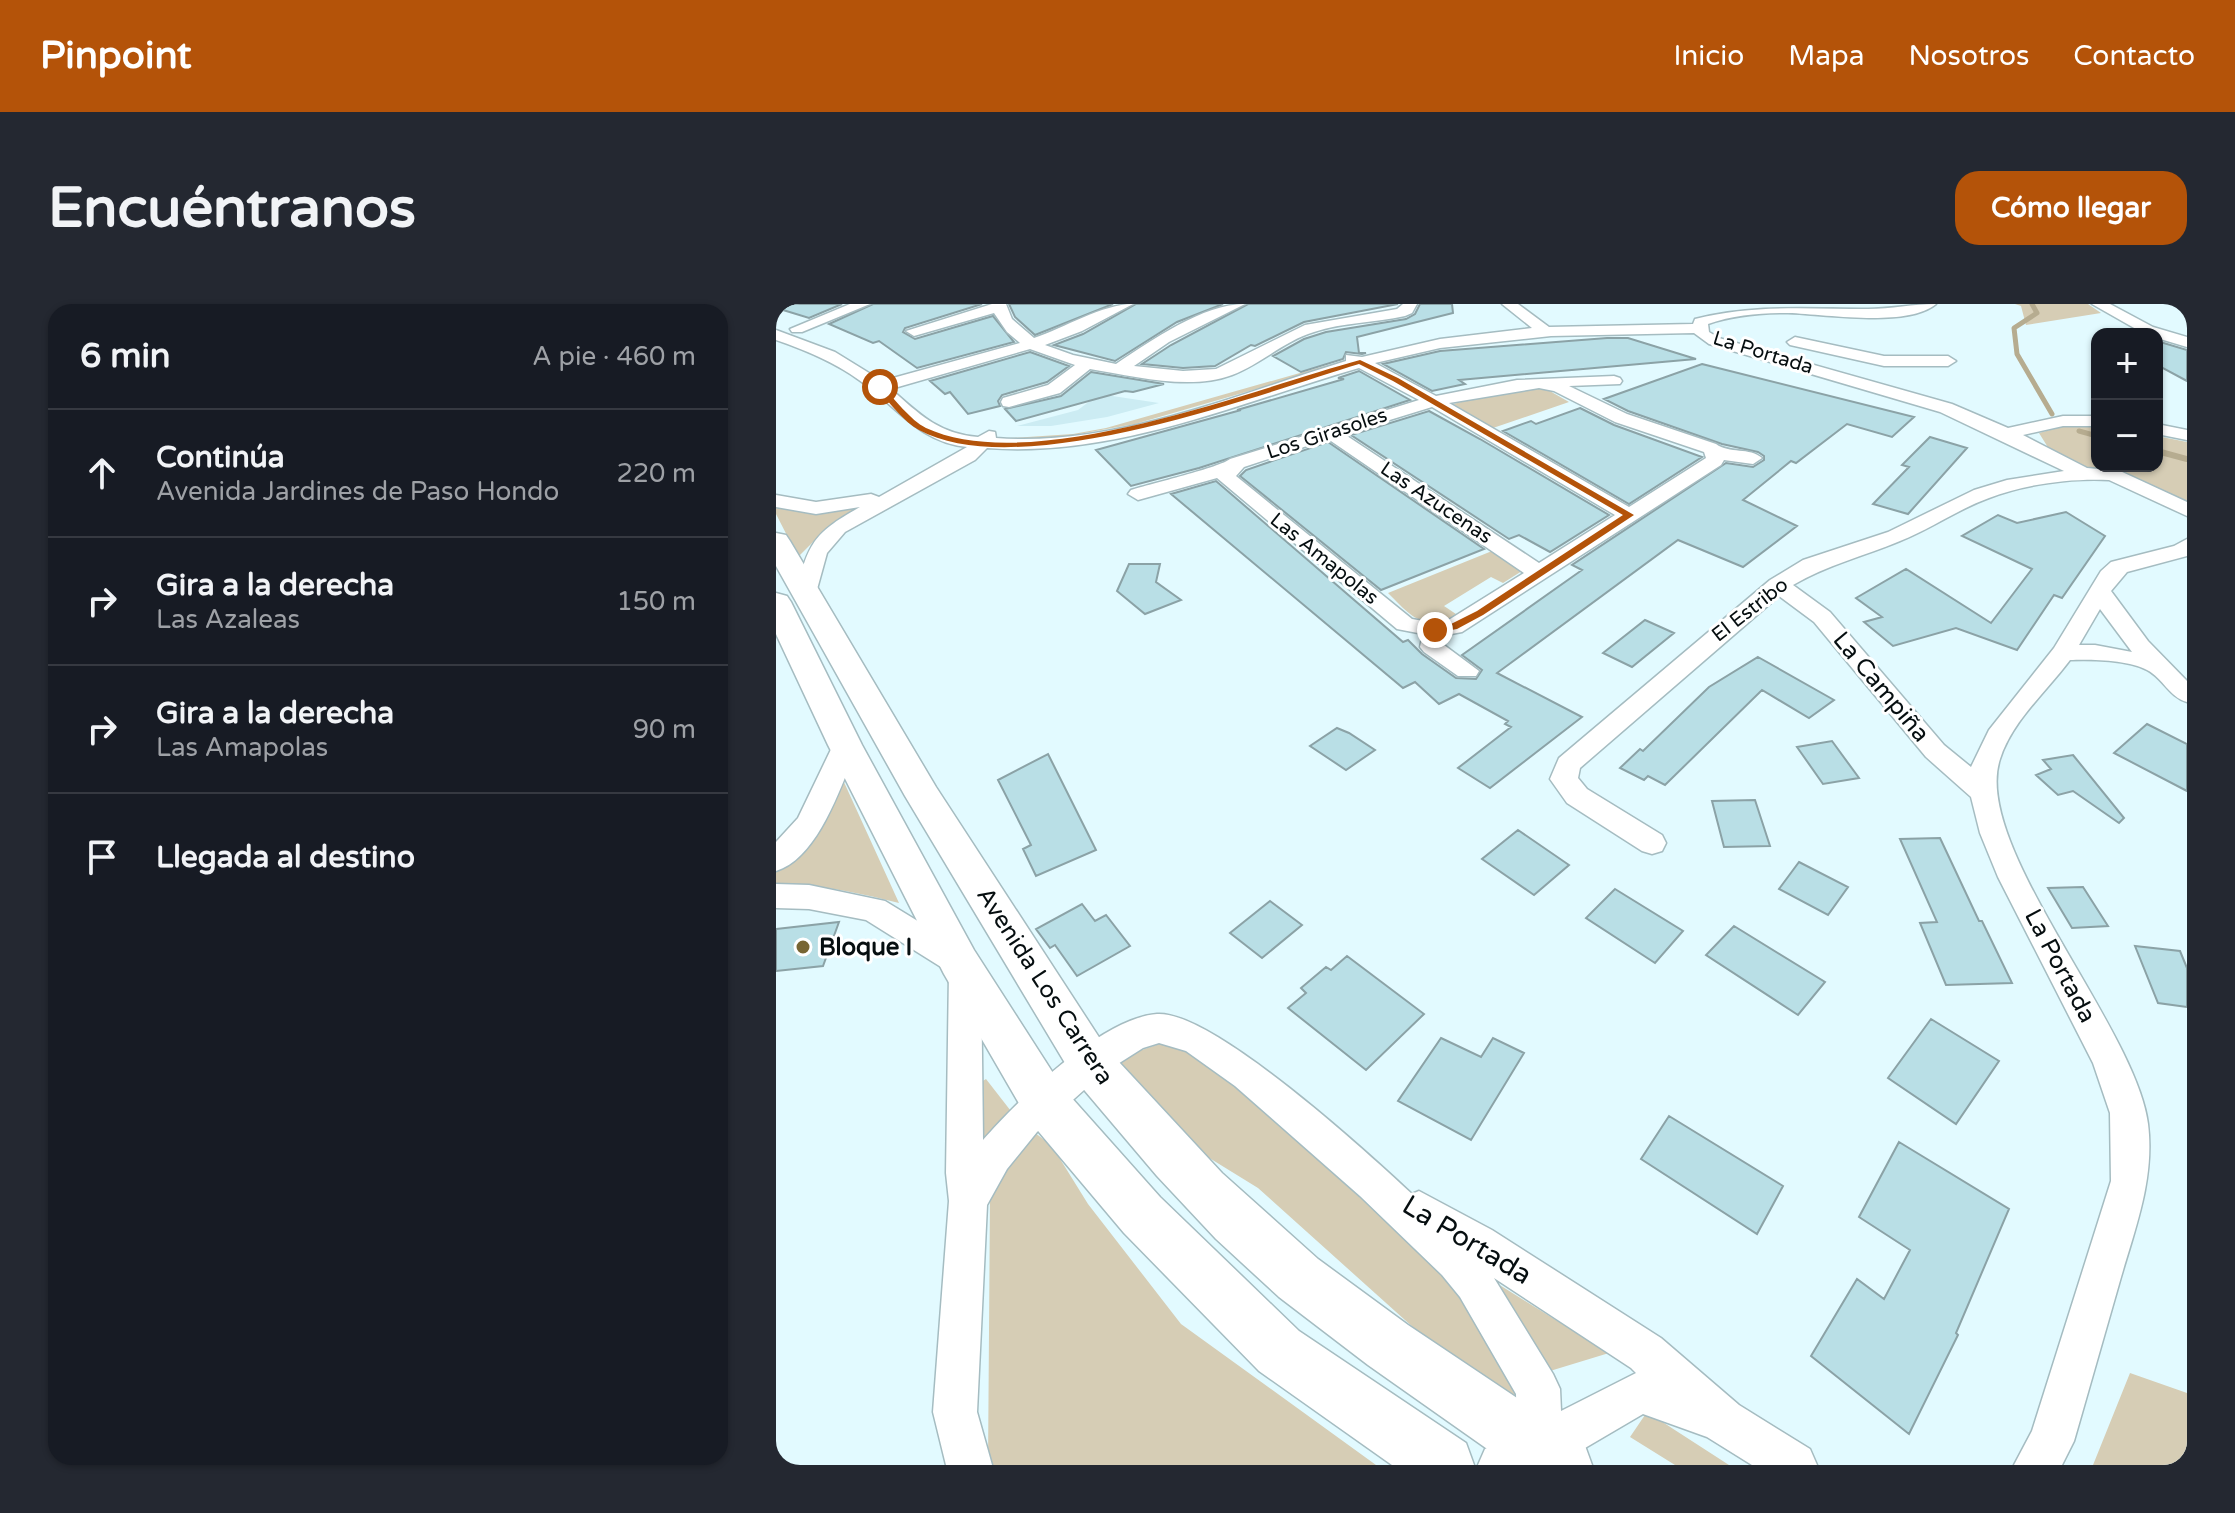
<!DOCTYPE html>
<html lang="es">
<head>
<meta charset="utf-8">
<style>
  :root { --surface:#171b24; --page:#242831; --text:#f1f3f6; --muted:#9ea1a6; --line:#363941; --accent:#b45309 }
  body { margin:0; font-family:"Varela Round",sans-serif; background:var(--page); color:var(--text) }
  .controls { position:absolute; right:24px; top:24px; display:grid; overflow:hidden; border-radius:16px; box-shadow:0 2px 6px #0004 }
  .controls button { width:72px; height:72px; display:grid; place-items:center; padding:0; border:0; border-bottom:2px solid var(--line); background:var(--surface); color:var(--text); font:40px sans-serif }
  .stop { position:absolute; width:24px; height:24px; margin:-18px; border:6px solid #b45309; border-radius:50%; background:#fff }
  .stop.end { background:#b45309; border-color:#fff; box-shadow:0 2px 8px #0008 }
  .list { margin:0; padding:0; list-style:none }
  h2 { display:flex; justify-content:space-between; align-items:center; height:104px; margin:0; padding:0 32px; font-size:34px }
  h2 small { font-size:26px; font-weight:400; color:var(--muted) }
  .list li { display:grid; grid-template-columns:52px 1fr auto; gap:24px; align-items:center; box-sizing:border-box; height:128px; padding:0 32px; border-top:2px solid var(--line) }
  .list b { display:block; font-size:30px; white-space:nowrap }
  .list p { margin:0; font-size:26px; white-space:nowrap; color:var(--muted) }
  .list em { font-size:26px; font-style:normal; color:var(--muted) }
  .icon { flex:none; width:44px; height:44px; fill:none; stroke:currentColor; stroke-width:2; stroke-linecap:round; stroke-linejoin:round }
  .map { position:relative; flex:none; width:1411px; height:1161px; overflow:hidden; border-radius:24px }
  header { display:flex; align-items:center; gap:48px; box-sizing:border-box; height:112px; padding:0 40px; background:var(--accent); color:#fff }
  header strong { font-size:38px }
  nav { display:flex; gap:44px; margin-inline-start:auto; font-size:28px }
  .intro { display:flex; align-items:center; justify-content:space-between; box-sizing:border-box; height:192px; padding:0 48px }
  h1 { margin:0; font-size:56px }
  .button { padding:20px 36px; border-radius:24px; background:var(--accent); color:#fff; font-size:28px; font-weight:700 }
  main { display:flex; gap:48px; padding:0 48px }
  aside { flex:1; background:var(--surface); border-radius:24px; box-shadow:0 2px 6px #0004 }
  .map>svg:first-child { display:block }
  .built { fill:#ccecf3 }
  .green { fill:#d6cdb5 }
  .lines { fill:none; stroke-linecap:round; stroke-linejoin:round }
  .stream-far1 { stroke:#b6ac90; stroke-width:5 }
  .stream { stroke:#b6ac90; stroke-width:6 }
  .building { fill:#b9dfe6; stroke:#8ba2a6; stroke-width:2 }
  .minor-casing { stroke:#a5bcc1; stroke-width:3 }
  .major-casing { stroke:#a5bcc1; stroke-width:3 }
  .minor { fill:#fff; fill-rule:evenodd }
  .major { fill:#fff; fill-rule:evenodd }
  .route { fill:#b45309 }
  .poi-dot { fill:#776533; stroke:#fff; stroke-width:3 }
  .labels { text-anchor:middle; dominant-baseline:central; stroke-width:6; stroke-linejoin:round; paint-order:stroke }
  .far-street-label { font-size:20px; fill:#060e10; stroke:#fff }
  .street-label { font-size:24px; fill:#060e10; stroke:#fff }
  .poi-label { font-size:24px; font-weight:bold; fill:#060e10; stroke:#fff; text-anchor:start }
  .near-street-label { font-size:28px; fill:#060e10; stroke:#fff }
</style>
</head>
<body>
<header>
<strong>Pinpoint</strong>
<nav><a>Inicio</a><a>Mapa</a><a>Nosotros</a><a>Contacto</a></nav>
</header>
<div class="intro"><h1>Encuéntranos</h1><a class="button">Cómo llegar</a></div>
<main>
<aside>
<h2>6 min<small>A pie · 460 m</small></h2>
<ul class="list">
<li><svg class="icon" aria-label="ahead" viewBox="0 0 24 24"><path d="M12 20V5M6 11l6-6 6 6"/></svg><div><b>Continúa</b><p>Avenida Jardines de Paso Hondo</p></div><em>220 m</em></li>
<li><svg class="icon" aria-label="right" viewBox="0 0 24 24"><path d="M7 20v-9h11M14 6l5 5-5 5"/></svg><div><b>Gira a la derecha</b><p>Las Azaleas</p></div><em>150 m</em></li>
<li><svg class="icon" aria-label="right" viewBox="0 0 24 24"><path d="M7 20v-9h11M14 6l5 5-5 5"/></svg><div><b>Gira a la derecha</b><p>Las Amapolas</p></div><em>90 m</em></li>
<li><svg class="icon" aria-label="arrive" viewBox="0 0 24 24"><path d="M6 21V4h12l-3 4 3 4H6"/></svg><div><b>Llegada al destino</b></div></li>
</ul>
</aside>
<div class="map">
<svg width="1411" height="1161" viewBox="0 0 1411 1161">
  <rect width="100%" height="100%" fill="#e2faff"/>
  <path class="built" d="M323,90L383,99L331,113L275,122H241L302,106Z"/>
  <path class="green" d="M1239,0H1312L1325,9L1250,21L1245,2Z
    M566,57L505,78L359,120L275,135H219L297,130L330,124Z
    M761,85L772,86L793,98L717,124L677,100L714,91Z
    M1292,121L1321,123V162H1381V132L1411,138V201L1338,166H1317L1273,145L1263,129Z
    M93,201L52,223L22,253L0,210V204L47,208Z
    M716,247L746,267L727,279L715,273L668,302L683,312C646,327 637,314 612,289Z
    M67,476L123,599C83,589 41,579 0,582V567Z
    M386,739L410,742L676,966L742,1087L738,1097L649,1034L482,884L409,839L337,764L363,747Z
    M210,775L238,811L203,848L202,780Z
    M258,828L276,842L312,900L405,1020L600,1161H212L214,892L225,856Z
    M722,980L833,1049L774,1067Z
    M1354,1069L1411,1089V1161H1317Z
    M871,1108L953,1161H899L854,1133Z"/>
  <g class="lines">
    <path class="stream-far1" d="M1256,0L1261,9L1238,24L1241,50L1276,110
      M1303,127L1321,132"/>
    <path class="stream" d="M1381,147L1411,155"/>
  </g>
  <path class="building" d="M8,0H66L33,14L7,6Z
    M97,0H206L129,24L127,28L139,35L217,12L238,38L141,64L103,37L97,39L53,20Z
    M233,0H337L259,31L239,13Z
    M360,0H447L401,18L339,57L278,41L307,30Z
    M472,0H622L528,18L479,42L475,41L439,62L407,64L366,60L395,41Z
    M644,0H676L677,9L581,33L583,49H590L586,50L570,48L567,55L525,68L497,52L528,35L550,28L630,15L639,10Z
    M831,34H852L920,55L683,76L689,80L656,87L607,60L664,47Z
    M1381,37L1411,46V77L1381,61Z
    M254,48L293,62L271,78L226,91L222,97L224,102L192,110L174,88L169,90L154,77Z
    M926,60L1138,113L1116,133L1071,120L1020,159L1015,157L967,196L1021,222L967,263L902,236L721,369L806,413L714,484L682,464L735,423L729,420L732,417L683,390L663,400L639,378L627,384L395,190L440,177L627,338L632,336L646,350L680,374L700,375L706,366L686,351L806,266L796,261L950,159L977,163L988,156V152L982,148L946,140L852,107L828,95Z
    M583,67L634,96L423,164L355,182L320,146L465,106H461L568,75L562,74Z
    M315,68L388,80L357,88L349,87L240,117L229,105L285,92Z
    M804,104L838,121L926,153L853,200L727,127L755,117L760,120Z
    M653,107L704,135L833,211L774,248L743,231L733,235L575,131Z
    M1154,133L1191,144L1132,210L1097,200L1133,163L1126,161Z
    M552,138L708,245L605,286L464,172L470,166Z
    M1290,208L1329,232L1286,294L1278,291L1241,346L1180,324L1117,342L1088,318L1106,313L1080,294L1130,265L1215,319L1256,265L1186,232L1222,211L1241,219Z
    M353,260H384L380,278L405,296L369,310L341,287Z
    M869,316L898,329L856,363L827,349Z
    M982,353L1058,396L1033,414L986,386L889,481L872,472L868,476L844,464L864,445L867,447L933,383Z
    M1371,420L1411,440V487L1338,449Z
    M561,424L573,429L599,446L570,466L534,442Z
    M1056,437L1083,474L1047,480L1021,443Z
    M272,450L320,546L260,572L247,545L255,541L222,476Z
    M1297,451L1348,514L1343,519L1297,487L1282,491L1260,471L1275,465L1267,456Z
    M979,496L994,542L948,543L936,497Z
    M742,526L793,561L758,591L706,555Z
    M1164,534L1203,617H1206L1236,679L1170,681L1144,619L1161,618L1124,535Z
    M1023,558L1072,583L1052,611L1003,585Z
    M1307,583L1332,622L1296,624L1272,584Z
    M839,585L907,627L879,659L810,614Z
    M494,597L526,621L486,654L454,629Z
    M306,600L319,617L330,611L354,642L301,672L279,641L274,644L260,625Z
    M63,618L47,662L0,667V625Z
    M958,622L1049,678L1022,711L930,651Z
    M1359,642L1404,647L1411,664V703L1382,699Z
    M571,652L648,710L590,766L512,704L530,689L525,684L550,663L555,666Z
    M1155,715L1223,757L1180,820L1112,774Z
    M665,734L705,753L717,734L748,749L695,836L622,797Z
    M893,812L1007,882L981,930L865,855Z
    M1123,838L1233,905L1180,1029L1182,1031L1133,1130L1035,1052L1081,975L1108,995L1134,946L1083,913Z"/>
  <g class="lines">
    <defs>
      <path id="minor" d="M74,0H94L26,28H16L14,25Z
        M216,0H230L236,15L258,34C288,24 327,0 357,0L306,27L269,41L297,51L340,60C376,36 427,0 469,0L393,38L358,62L407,67L440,65L529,21L621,5L627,0H641L636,9L629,12C599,19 567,18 538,28C508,37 485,60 456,71C414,87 357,72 314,65L284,89L233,103L227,102L225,98L227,94L272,81L299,61L254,45L115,85C143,110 163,130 202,133L213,127L219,128L220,134C339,143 459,91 570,57V51L586,53L664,35L756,24L726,0H742L773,23L917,20L919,15C977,0 1032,5 1092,5C1115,5 1137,0 1160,0C1131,24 1049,10 1012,9C985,9 958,11 932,20L933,28L943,34L1176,100L1232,124L1287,112H1321V122H1287L1247,131L1311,164L1344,167L1411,198V212L1333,176C1296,174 1249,180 1213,194C1182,205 1155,225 1124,237C1088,252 1051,261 1017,281L1054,308L1168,441L1195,463L1213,426L1278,344L1325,267L1335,258L1398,242L1411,235V252L1351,268L1335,287L1372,337L1411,377V398C1393,393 1387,374 1371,366C1353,356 1314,355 1294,356C1271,387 1236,417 1224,455C1195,541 1360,723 1372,820C1379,876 1358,927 1343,980C1328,1032 1313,1085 1298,1137L1286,1161H1238L1256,1127L1335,877L1334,809L1317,759L1222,573L1204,529L1195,493L1150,453L1038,318L1003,292L804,464L802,474L811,485L886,531L890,539L886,547L876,550L866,547L791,499L774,475L783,454L994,276L1027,256L1112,228L1198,186L1231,176L1288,167L1164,108L933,40L918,29L775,32L664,44L599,59L660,92L741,76L838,72L844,74L846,77L844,80L793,82L851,110L940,140C953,150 974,143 986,154L977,160L948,156L945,161L686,328L670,331L668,341L703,367L700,372H682L648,348L644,343L647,330L621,325L441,174L362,196L352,190L355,186C374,180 445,163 454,155L643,96L583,64C462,99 339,154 211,144L199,156L69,228L51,249L38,296H22L19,291C33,239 36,230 84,203L40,210L0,203V191L40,198L95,190L103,193L191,143C142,138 121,102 83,76C58,58 29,46 0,36V26L59,48L106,77L244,39L231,28L218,9L138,32L130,27ZM763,84L778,87L839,118L928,148L930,154L853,203L673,99ZM656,103L839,211L763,259L568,130ZM552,135L748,269L671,317L659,319L636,315L460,172L468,163ZM1324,305L1356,348L1319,341H1303Z
        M1316,0H1334L1377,23L1411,33V43L1381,34V30L1367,29Z
        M1019,33L1108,52H1172L1180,57L1172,62H1108L1014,41L1011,38Z
        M1381,120L1411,126V136L1381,130Z
        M69,432L78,435L82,441C66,479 43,554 0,567V538L22,514L60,435Z
        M0,580L33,581L109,597L194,649L205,668L207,836C242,796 326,714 381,710C436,706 593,850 636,890L643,887L716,926L885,1034L963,1101L1034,1145L1041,1161H976L931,1133L867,1110L780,1161H702L709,1145L741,1130L740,1090L684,993L666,971L584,892L459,782L410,747L383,739L367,744L326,770L261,828L231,865L211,901L201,1108L216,1161H170L157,1108L173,897L170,869L173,668L90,616L33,605L0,604ZM718,974L855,1064L860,1069L785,1107L784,1085L777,1070Z"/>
      <path id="major" d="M0,229L10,231L14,237L160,483L330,744L446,869L542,955L632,1021L808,1139L816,1161H734L592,1061L503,993L440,935L381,872L298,774L129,492L0,262Z
        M0,289L11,292L15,298L86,441L198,646L286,783L384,893L523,1027L690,1139L698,1161H616L483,1067L348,929L252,815L168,670L52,441L0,330Z"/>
    </defs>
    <use href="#minor" class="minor-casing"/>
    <use href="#major" class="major-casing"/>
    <use href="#minor" class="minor"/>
    <use href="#major" class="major"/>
  </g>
  <path class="route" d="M584,56L622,74L858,211L707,311L681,325L659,329L654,326L655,324L675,320L701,307L847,211L617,77L583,60C478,92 243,180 143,126C128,118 112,97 100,83L106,82C119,95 134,116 150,124C256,173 474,86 584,56Z"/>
  <circle class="poi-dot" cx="27" cy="643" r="8"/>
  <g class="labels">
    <g class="far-street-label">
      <text transform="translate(987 49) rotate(17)">La Portada</text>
      <text transform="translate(551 130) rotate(-18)">Los Girasoles</text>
      <text transform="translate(660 199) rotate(34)">Las Azucenas</text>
      <text transform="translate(548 255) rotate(39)">Las Amapolas</text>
      <text transform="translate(974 306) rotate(-38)">El Estribo</text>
    </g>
    <g class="street-label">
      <text transform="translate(1105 383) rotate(50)">La Campiña</text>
      <text transform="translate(1284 662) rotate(62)">La Portada</text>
      <text transform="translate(269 682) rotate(57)">Avenida Los Carrera</text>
    </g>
    <g class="poi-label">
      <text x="43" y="643">Bloque I</text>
    </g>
    <g class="near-street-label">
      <text transform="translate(691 936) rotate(31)">La Portada</text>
    </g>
  </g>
</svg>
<div class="controls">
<button>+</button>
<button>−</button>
</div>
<div class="stop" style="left:104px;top:83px"></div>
<div class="stop end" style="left:659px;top:326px"></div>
</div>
</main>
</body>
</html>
